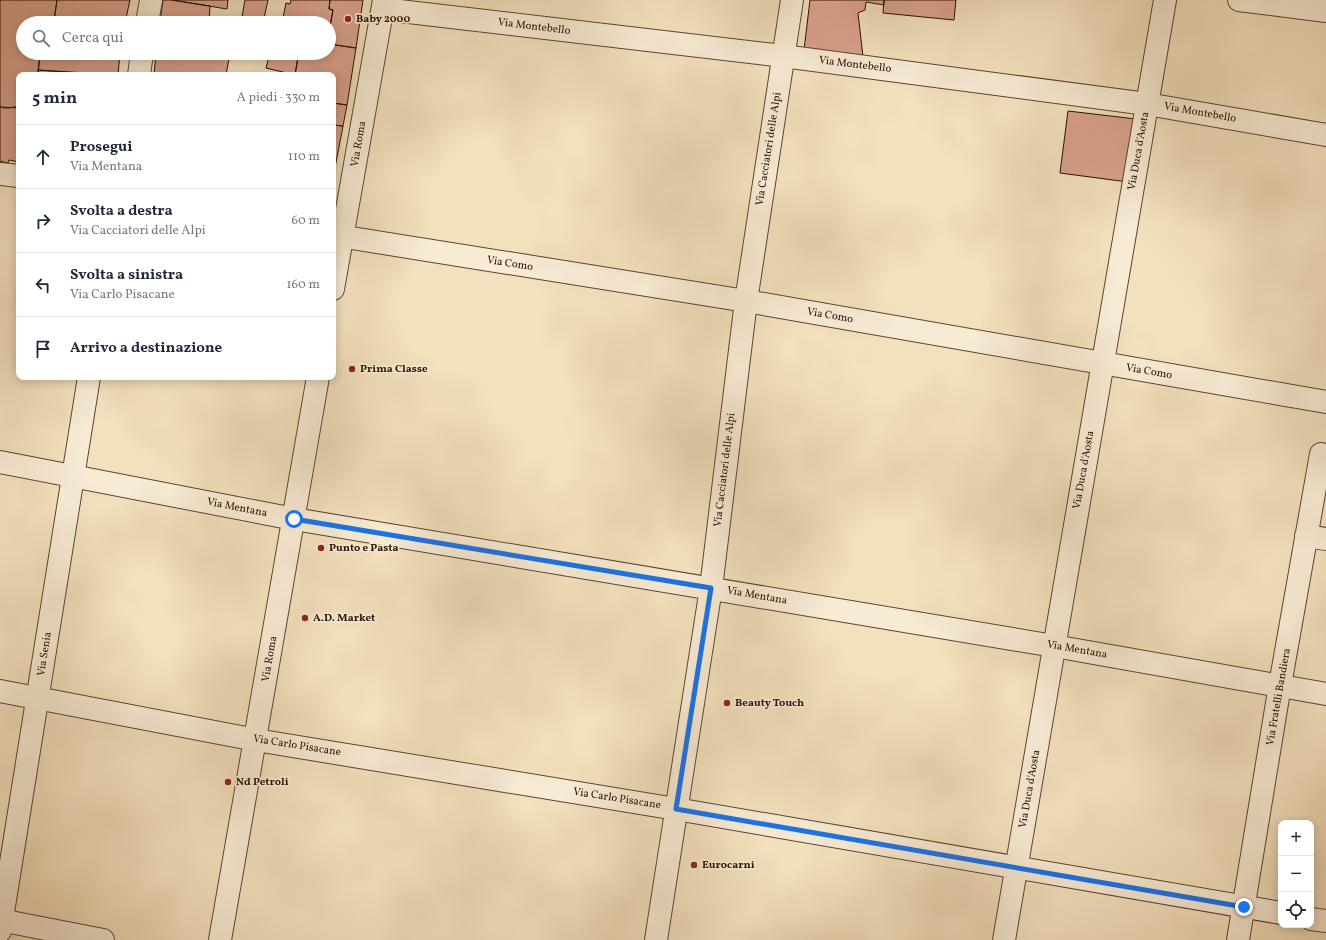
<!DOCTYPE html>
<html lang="it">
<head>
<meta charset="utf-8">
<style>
  :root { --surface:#fff; --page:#f6f6f7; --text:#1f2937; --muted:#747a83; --line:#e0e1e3 }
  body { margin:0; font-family:Vollkorn,serif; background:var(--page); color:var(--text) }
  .controls { position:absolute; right:12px; bottom:12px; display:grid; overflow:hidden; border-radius:8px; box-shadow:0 2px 10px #0003 }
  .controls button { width:36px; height:36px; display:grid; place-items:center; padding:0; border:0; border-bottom:1px solid var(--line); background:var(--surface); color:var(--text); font:20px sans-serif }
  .stop { position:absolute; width:12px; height:12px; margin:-9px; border:3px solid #1a73e8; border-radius:50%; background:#fff }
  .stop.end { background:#1a73e8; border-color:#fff; box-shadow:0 1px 4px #0008 }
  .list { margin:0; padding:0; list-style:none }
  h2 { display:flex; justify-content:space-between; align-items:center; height:52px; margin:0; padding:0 16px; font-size:17px }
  h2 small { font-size:13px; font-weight:400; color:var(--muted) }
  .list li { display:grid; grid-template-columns:26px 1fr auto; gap:12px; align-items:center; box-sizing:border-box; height:64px; padding:0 16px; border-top:1px solid var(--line) }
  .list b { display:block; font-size:15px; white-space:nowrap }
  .list p { margin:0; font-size:13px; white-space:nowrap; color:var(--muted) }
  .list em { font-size:13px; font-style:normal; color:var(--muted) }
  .icon { flex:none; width:22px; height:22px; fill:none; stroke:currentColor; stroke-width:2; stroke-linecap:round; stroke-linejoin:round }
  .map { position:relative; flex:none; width:1326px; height:940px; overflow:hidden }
  .search { position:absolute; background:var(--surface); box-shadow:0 2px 10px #0003; left:16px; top:16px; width:320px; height:44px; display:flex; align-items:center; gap:10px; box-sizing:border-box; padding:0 14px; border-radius:22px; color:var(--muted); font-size:15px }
  .panel { position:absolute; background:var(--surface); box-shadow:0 2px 10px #0003; left:16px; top:72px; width:320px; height:308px; border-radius:8px }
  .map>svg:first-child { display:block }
  .building { fill:#d9a18c; stroke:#291000 }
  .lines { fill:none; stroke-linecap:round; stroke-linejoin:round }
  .minor-casing { stroke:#5c442f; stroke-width:24 }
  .tertiary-casing { stroke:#5c442f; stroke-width:24 }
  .minor { stroke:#f7ebd4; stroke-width:22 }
  .tertiary { stroke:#f7ebd4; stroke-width:22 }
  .route { stroke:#1a73e8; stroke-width:5 }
  .poi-dot { fill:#8f2418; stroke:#f7ebd4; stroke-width:1.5 }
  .labels { text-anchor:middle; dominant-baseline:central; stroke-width:3.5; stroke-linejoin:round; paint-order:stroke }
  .poi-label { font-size:11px; font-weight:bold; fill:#291000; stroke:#f7ebd4; text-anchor:start }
  .street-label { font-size:11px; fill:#291000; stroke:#f7ebd4 }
</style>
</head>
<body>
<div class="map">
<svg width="1326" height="940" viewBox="0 0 1326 940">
  <rect width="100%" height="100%" fill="#f3e0bd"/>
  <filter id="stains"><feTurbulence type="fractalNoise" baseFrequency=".005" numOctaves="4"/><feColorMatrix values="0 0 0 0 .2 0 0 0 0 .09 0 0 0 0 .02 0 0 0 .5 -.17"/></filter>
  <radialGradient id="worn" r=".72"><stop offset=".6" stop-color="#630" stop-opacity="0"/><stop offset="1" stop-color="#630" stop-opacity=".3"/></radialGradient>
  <path class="building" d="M0,0H57L54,21L64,22L23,23V53H63V56L40,55L38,75H19V106L9,108H3L0,106Z
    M57,0H130L125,23H64L54,21Z
    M163,0H172L210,6L209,23H188L160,21Z
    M172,0H228L227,9Z
    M245,0H268L263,23L241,22Z
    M291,0H330L329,9L333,10L329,32V23H282L286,3L290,4Z
    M330,0H363L356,48L329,44V32L333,10L329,9Z
    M810,0H884V5L866,2L865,10L858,13L863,57L804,50Z
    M884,0H956L954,20L883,13Z
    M329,44L356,48L347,105L333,103V75H288V73L295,75L298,57L305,58L306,53H329Z
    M63,53H120L118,75L38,70L40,55L63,56Z
    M156,53H230L226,75H154Z
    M270,53H306L305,58L298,57L295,75L266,68Z
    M38,70L107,75H38Z
    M333,103L347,105L343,126L333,125Z
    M0,107L19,108V162L9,160L8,163L0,161Z
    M1068,111L1136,119L1128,182L1060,173Z
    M333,125L343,126L333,178Z"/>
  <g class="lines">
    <defs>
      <path id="minor" d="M1239,0L1326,11
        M383,9L783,56L1147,104L1326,135
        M147,23L151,0
        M139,75L142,53
        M0,174L19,176
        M333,235L746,301L1326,402
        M1306,536L1326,539
        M0,920L103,940
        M0,931L89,377
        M1004,940L1165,0
        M1238,940L1280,685L1321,454"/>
      <path id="tertiary" d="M333,289L384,0
        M0,462L294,519L1054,646L1326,694
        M0,691L256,740L676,809L1281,913
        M1311,919L1326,921
        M220,940L318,377
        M656,940L711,588L746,301L792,0"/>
    </defs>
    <use href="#minor" class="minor-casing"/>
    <use href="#tertiary" class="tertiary-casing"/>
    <use href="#minor" class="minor"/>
    <use href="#tertiary" class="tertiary"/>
  </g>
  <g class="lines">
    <path class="route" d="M294,519L711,588L676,809L1244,907"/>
  </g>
  <g class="poi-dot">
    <circle cx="348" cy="19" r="4"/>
    <circle cx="352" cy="369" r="4"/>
    <circle cx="321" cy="548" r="4"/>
    <circle cx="305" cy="618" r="4"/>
    <circle cx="727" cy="703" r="4"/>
    <circle cx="228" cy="782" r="4"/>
    <circle cx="694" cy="865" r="4"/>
  </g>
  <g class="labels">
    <g class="poi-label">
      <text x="356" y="19">Baby 2000</text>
      <text x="360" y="369">Prima Classe</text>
      <text x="329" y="548">Punto e Pasta</text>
      <text x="313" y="618">A.D. Market</text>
      <text x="735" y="703">Beauty Touch</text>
      <text x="236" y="782">Nd Petroli</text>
      <text x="702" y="865">Eurocarni</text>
    </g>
    <g class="street-label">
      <text transform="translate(534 27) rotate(7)">Via Montebello</text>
      <text transform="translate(855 65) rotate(7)">Via Montebello</text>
      <text transform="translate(1200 113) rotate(10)">Via Montebello</text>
      <text transform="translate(359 144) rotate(-80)">Via Roma</text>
      <text transform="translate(769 149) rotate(-81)">Via Cacciatori delle Alpi</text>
      <text transform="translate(1139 151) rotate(-80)">Via Duca d'Aosta</text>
      <text transform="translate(510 264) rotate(9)">Via Como</text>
      <text transform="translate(830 316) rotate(10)">Via Como</text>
      <text transform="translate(1149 372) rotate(10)">Via Como</text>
      <text transform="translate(725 470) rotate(-83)">Via Cacciatori delle Alpi</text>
      <text transform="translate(1084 470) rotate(-80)">Via Duca d'Aosta</text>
      <text transform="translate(237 508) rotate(11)">Via Mentana</text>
      <text transform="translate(757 596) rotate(10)">Via Mentana</text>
      <text transform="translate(1077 650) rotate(10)">Via Mentana</text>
      <text transform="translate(45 654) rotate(-81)">Via Senia</text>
      <text transform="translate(270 659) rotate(-80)">Via Roma</text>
      <text transform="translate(1279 697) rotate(-80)">Via Fratelli Bandiera</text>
      <text transform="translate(297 746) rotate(9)">Via Carlo Pisacane</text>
      <text transform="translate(1030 789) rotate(-80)">Via Duca d'Aosta</text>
      <text transform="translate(617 799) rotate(9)">Via Carlo Pisacane</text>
    </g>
  </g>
  <rect width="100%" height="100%" filter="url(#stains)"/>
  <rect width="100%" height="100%" fill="url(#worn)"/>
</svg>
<div class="controls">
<button>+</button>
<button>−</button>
<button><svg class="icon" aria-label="locate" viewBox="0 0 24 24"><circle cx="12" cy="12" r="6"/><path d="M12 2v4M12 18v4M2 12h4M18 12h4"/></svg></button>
</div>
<div class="stop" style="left:294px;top:519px"></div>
<div class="stop end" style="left:1244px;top:907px"></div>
<div class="search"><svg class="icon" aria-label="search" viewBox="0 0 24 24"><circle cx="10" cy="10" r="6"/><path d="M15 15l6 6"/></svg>Cerca qui</div>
<section class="panel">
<h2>5 min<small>A piedi · 330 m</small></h2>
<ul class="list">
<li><svg class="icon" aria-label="ahead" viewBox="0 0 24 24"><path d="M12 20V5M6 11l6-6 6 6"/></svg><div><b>Prosegui</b><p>Via Mentana</p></div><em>110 m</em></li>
<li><svg class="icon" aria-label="right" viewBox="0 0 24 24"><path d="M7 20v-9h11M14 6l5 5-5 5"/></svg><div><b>Svolta a destra</b><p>Via Cacciatori delle Alpi</p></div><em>60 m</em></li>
<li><svg class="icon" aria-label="left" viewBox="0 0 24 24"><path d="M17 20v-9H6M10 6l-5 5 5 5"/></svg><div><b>Svolta a sinistra</b><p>Via Carlo Pisacane</p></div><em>160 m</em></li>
<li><svg class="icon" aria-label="arrive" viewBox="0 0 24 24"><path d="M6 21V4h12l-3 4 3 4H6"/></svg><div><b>Arrivo a destinazione</b></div></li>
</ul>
</section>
</div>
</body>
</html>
